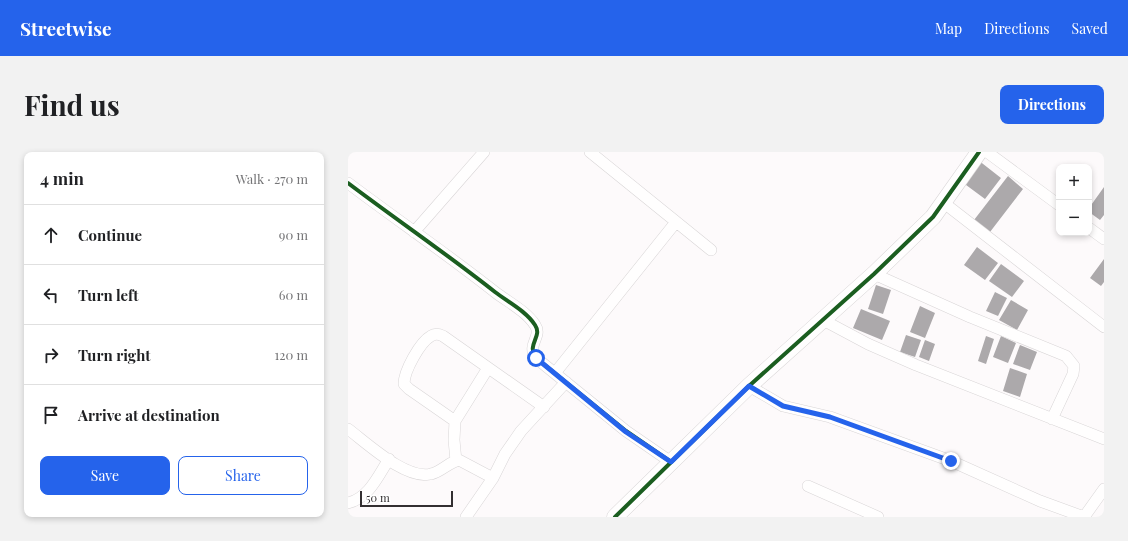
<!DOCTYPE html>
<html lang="en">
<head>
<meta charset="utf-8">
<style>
  :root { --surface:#fff; --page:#f2f2f2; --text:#202124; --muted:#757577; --line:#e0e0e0; --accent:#2563eb }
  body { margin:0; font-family:"Playfair Display",serif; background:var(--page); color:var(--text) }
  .controls { position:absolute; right:12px; top:12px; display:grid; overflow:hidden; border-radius:8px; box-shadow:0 2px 6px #0003 }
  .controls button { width:36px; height:36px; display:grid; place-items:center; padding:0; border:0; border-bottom:1px solid var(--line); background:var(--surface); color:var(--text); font:20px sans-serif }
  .scale { position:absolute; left:12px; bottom:10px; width:93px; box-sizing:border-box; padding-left:4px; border:2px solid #332f31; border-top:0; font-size:11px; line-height:14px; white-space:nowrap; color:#332f31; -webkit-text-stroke:3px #fff; paint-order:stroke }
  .stop { position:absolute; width:12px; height:12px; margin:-9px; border:3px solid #2563eb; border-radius:50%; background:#fff }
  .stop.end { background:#2563eb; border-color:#fff; box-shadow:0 1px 4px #0008 }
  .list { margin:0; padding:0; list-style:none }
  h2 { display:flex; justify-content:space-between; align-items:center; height:52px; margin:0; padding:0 16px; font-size:17px }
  h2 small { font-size:13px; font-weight:400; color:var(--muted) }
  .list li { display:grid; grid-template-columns:26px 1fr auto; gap:12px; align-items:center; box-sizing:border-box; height:60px; padding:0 16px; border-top:1px solid var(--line) }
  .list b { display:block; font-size:15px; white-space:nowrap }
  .list em { font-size:13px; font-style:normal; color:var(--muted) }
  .actions { display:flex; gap:8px; padding:12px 16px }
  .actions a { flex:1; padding:9px 0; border:1px solid var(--accent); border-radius:8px; text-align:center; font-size:14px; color:var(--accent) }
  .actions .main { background:var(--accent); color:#fff }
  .icon { flex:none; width:22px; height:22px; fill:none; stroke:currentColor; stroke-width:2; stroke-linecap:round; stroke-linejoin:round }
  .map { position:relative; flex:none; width:756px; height:365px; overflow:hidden; border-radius:8px }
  header { display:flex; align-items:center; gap:24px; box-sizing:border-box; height:56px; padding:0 20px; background:var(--accent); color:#fff }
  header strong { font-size:19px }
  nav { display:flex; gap:22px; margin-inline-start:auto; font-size:14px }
  .intro { display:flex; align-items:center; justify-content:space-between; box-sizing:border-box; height:96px; padding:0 24px }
  h1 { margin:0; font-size:28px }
  .button { padding:10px 18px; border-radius:8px; background:var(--accent); color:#fff; font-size:14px; font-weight:700 }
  main { display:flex; gap:24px; padding:0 24px }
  aside { flex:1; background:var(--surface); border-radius:8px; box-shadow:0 2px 6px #0003 }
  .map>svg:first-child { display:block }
  .building { fill:#aca9ab }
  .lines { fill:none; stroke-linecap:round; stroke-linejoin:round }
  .street-casing { stroke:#d8d5d6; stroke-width:12 }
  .secondary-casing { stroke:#d8d5d6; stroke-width:17 }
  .street { stroke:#fffefe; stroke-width:11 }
  .secondary { stroke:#fffefe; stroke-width:16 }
  .cycleway-casing { stroke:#fff; stroke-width:6 }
  .cycleway { stroke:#1b5e20; stroke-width:4 }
  .route { stroke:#2563eb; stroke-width:5 }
</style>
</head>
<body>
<header>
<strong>Streetwise</strong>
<nav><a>Map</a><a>Directions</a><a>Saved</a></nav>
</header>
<div class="intro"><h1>Find us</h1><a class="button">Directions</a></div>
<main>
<aside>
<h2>4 min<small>Walk · 270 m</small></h2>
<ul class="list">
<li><svg class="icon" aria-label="ahead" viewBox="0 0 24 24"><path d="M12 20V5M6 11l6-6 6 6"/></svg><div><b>Continue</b></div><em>90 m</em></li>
<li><svg class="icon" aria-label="left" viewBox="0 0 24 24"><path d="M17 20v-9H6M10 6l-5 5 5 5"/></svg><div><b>Turn left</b></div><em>60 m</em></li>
<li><svg class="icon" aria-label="right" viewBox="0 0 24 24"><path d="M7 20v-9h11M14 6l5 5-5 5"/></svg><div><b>Turn right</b></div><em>120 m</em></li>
<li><svg class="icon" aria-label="arrive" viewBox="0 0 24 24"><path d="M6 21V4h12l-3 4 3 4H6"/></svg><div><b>Arrive at destination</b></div></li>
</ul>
<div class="actions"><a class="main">Save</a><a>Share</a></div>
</aside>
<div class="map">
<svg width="756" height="365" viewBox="0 0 756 365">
  <rect width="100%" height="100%" fill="#fdfafb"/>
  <path class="building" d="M630,8L653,26L637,47L614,30Z
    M660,24L675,37L642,80L626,68Z
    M756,35V63L752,68L741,60V56Z
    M629,95L650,111L637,128L616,113Z
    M756,107V130L753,134L742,126Z
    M653,112L676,129L664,145L641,129Z
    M528,133L543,138L535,162L520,157Z
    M647,140L659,146L650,164L638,159Z
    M663,148L680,158L669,178L651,168Z
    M572,154L587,161L577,186L562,180Z
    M513,157L542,169L534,188L505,176Z
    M558,183L573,188L567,205L552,200Z
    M638,184L646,187L638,212L630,209Z
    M653,184L668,191L660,211L645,205Z
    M577,188L587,192L581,209L571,205Z
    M672,193L689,200L682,218L665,212Z
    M662,216L679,222L672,245L655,239Z"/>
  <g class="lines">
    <defs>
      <path id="street" d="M242,0L363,98
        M639,0L711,53
        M0,31C49,68 99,102 147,140C160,150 178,159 187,173C195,185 178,192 188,206L278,279L323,310
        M596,51L756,175
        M741,76L756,87
        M66,80L136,0
        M526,122L622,165L718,204L726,214L725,222L704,267
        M475,168L520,192L568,213L756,287
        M207,221L328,70
        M401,234L435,254L482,265L603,309L692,349L736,365
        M107,269L61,237L56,232C56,219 72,190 83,184C87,181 91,182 95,184L196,255
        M0,277C20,292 58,328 83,322C93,320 101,310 111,308L145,326
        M108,309L106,288L107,269L140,216
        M460,334L530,365
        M0,351C21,346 30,324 41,307
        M118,365L145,326L157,302L173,279L218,230
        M736,365L756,337"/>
      <path id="secondary" d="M267,365L401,234L526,122L585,65L631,0"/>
    </defs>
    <use href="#street" class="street-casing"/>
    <use href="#secondary" class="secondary-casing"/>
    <use href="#street" class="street"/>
    <use href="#secondary" class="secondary"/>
    <defs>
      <path id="cycleway" d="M0,31C49,68 99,102 147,140C160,150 178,159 187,173C195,185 178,192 188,206L278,279L323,310
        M267,365L401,234L526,122L585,65L631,0"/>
    </defs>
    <use href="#cycleway" class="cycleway-casing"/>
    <use href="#cycleway" class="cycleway"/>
  </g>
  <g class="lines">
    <path class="route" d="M188,206L278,280L323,310L401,234L435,254L482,265L603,309"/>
  </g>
</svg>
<div class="controls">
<button>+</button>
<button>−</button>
</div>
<div class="scale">50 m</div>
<div class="stop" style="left:188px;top:206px"></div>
<div class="stop end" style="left:603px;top:309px"></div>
</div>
</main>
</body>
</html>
